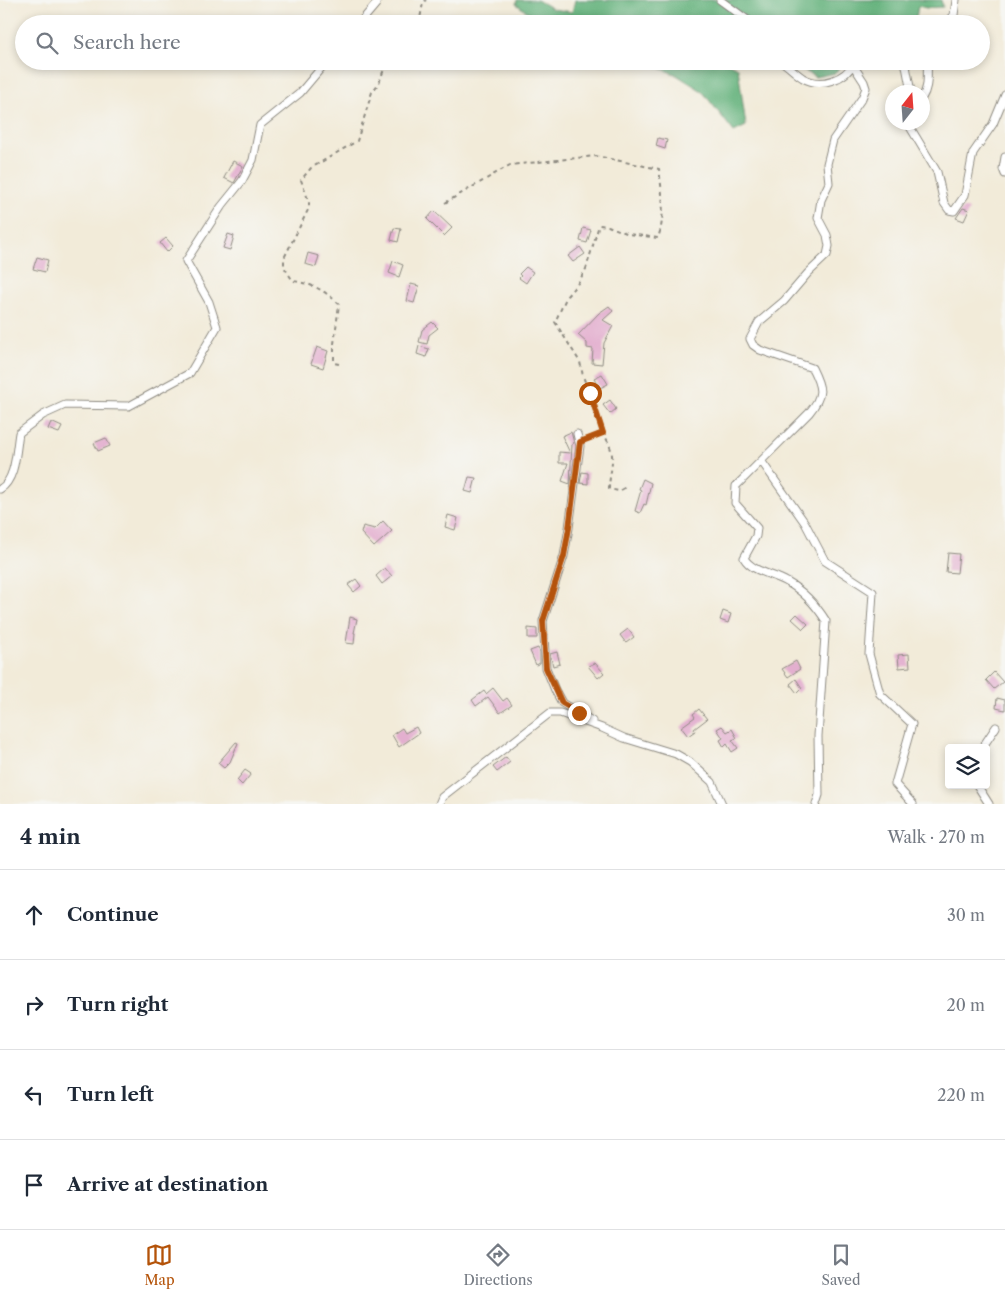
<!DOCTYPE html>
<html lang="en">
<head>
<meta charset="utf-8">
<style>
  :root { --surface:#fff; --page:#f6f6f7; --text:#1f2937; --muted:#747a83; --line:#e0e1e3; --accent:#b45309 }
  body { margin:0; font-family:"Libre Caslon Text",serif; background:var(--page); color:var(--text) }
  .controls { position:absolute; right:15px; bottom:15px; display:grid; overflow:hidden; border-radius:5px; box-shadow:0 2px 8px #0003 }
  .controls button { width:45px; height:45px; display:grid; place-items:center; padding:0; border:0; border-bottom:1px solid var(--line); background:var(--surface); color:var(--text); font:25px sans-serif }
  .compass { position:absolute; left:885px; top:85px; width:45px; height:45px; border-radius:50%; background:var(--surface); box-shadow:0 2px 8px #0003; rotate:17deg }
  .stop { position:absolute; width:15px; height:15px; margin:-11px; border:4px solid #b45309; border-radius:50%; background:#fff }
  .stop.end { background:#b45309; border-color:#fff; box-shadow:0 1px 5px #0008 }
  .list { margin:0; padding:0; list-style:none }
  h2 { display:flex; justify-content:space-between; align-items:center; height:65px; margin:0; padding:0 20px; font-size:21px }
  h2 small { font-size:16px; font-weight:400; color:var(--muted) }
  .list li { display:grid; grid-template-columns:32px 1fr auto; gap:15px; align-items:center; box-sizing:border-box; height:90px; padding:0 20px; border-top:1px solid var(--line) }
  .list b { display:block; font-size:19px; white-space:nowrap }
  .list em { font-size:16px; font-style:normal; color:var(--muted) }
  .icon { flex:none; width:28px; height:28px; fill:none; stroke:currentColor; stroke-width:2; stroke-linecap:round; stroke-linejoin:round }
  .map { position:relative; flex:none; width:1005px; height:804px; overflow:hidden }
  .search { position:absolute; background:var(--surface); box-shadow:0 2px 8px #0003; left:15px; right:15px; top:15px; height:55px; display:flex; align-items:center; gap:12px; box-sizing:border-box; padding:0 18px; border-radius:28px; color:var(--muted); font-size:19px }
  .sheet { height:425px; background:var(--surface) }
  nav { display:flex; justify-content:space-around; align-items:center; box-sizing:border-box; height:70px; border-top:1px solid var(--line); background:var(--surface); font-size:14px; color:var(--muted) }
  nav a { display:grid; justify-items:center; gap:2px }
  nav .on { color:var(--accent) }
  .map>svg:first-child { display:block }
  .forest { fill:#66b37e; stroke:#486f54 }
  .building { fill:#e3afcf }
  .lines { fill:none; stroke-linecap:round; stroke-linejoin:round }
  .street-casing { stroke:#8e8b82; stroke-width:9 }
  .path { stroke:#8e8b82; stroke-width:2; stroke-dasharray:4 4; stroke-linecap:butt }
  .street { stroke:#fff; stroke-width:7 }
  .route { stroke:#b45309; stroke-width:6 }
</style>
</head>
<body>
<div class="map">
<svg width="1005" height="804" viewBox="0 0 1005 804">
  <rect width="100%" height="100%" fill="#f6f6f2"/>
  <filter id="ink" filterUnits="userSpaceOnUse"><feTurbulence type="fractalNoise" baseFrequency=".02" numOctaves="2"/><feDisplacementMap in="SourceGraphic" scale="10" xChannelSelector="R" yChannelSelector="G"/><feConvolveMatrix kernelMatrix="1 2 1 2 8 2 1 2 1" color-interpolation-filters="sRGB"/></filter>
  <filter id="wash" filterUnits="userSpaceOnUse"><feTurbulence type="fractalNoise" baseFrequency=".0096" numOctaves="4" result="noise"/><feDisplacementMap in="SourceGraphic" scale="20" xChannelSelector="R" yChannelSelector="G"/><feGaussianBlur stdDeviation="1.12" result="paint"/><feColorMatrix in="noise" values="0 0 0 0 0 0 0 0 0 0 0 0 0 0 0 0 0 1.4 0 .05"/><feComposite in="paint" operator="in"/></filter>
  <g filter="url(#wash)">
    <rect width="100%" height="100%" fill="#f2ebd9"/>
    <path class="forest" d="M517,0H537L553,9L572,12L575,0H941L943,7L926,8L918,6L915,24H543L542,22L516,4Z
      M641,61H723L738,68L746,126L734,132L702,91L675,74Z
      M788,61H844L835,73L815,77Z"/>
    <g id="blocks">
      <path class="building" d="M658,138L667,140L665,149L656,146Z
        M233,161L243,166L234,183L224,178Z
        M963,208L969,210L964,221L956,218Z
        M434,211L452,228L444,236L427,219Z
        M394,228L401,229L398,242L391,240Z
        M583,228L591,230L587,243L580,241Z
        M228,234L234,236L230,250L223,248Z
        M166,238L173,246L167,252L160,243Z
        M580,247L585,254L573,262L568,256Z
        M308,253L319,256L316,267L305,264Z
        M37,257L48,260L45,272L33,269Z
        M393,261L403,265L399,277L389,273Z
        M526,267L533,272L526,283L519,278L521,276L519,274Z
        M411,284L419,286L414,303L407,301Z
        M609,306L613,311L603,320L613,326L604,343L602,364L592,363L593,349L587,348V343L578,335L599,313Z
        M432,322L438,328L429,335L427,344L419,342L422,330Z
        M419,346L429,349L426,357L417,354Z
        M317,347L328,351L323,368L311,364Z
        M602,374L608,384L600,388L594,378Z
        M610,400L616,409L610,414L603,405Z
        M51,422L62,427L59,433L48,429Z
        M571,432L574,443L572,444L570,484L562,481L568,463H559V452L570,453L562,436Z
        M106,438L110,446L98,451L94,443Z
        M582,472L588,473V484L580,483Z
        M469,477L476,478L472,493L465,491Z
        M643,479L651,483L646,505L644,504L640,513L635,511L641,490L639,489Z
        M448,515L458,518L455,530L445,527Z
        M383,521L392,531L374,547L361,533L363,526L375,529Z
        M948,553L959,554L957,573L946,572Z
        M385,568L392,576L382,584L376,576Z
        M356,579L361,586L354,592L348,585Z
        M723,611L731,614L728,623L720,620Z
        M797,614L808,624L803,629L792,619Z
        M350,617L357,619L354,633H355L354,644L346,643Z
        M528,628L537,629V638H528Z
        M628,629L634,637L626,643L620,635Z
        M538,648L540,652V663L536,665L530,651Z
        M557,652L560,664L553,666L550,654Z
        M909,654L910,667L899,668L898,655Z
        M796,661L800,669L788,677L782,669Z
        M595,663L604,673L598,678L588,666Z
        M994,672L1003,682L994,689L986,680Z
        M796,679L802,688L797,693L790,684Z
        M493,688L503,701L507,698L512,705L500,713L488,697L476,706L472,700L484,691L486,694Z
        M997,698L1005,700V710L996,708Z
        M699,709L707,719L694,729L695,731L688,736L681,727L695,717L693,714Z
        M722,726L727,732L732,729L737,738L732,740L738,748L732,752L727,744L724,747L720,740L723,738L717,729Z
        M416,727L419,733L399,747L392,735L402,728L405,733Z
        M236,742L238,743L230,762L224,768L218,763Z
        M506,757L510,762L497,772L493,767Z
        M245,770L251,774L242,785L237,780Z"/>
    </g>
  </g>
  <g filter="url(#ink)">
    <use href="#blocks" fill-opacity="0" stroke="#8e8b82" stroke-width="1"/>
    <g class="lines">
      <defs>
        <path id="street" d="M720,0L753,24
          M359,24L376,4L377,0
          M947,24L954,15L956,0
          M781,61C789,66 795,73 803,78C820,88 846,80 854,62
          M905,61L911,92
          M922,98C930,85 926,75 928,61
          M907,122L937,172L944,203L949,210L954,211L965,195L973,153L993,124L1005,95
          M1005,157L1003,169L1005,174
          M577,434L580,446L569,528L564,556L543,621L546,668L555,690L562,703L592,721
          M762,462L805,523L825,561L873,592L869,654L880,694L912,724L895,784L913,804
          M0,489C16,480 16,450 19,433L43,415L65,405L129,406L190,373L217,327L209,302L186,261L221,207L242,181L253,160L260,125L300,93L327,61
          M982,748L996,727
          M977,785L989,804
          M439,804L442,797L550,713H560L602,728L624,738L676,754L690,762L712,782L722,804
          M816,804L819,795L818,736L826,621C816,605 803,591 787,582C774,574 752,572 744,558L756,536L757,528L735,503L736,486L809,413C824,395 822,388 812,368L760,350L753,345L750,339L759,322L784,301L808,273L827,255L829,246L827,235L818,218L821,200L829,183L827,164L833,140L862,98L866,88L864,82L853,65"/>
      </defs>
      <use href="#street" class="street-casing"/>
      <path class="path" d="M419,24L423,3L426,0
        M445,203L510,165L596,156L659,169C662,193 666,215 658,238L629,234L608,226L599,225L586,269L578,283L567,296L555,322L580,362L583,376L603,433
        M339,364L334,363V344L339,304C324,290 313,284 293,281L284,267V258L309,208V202L301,180L311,168L357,141L372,92L379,83L387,61
        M587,440L603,433C608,441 613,451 612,460C612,470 609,479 609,489L619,491L626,487"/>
      <use href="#street" class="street"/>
    </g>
  </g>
  <g class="lines" filter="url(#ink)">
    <path class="route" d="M579,713L562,703L546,668L543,621L564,556L569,528L580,442L603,433L590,393"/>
  </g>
</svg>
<div class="controls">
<button><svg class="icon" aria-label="layers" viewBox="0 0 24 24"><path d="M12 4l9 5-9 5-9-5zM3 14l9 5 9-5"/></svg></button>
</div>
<svg class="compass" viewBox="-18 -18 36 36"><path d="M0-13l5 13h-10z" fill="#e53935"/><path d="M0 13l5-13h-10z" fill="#747a83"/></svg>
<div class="stop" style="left:590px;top:393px"></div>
<div class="stop end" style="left:579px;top:713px"></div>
<div class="search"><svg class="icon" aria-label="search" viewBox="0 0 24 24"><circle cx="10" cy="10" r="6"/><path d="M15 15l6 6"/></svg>Search here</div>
</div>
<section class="sheet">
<h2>4 min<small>Walk · 270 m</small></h2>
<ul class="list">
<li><svg class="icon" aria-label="ahead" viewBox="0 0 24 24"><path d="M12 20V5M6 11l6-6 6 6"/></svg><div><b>Continue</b></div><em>30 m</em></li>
<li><svg class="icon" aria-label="right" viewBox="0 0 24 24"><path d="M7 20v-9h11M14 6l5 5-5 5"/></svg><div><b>Turn right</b></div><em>20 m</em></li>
<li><svg class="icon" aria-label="left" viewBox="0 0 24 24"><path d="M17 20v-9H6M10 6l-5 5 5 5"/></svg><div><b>Turn left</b></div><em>220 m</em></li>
<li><svg class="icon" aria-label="arrive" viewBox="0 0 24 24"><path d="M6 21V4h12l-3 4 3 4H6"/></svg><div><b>Arrive at destination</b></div></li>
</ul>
</section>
<nav>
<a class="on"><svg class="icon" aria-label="map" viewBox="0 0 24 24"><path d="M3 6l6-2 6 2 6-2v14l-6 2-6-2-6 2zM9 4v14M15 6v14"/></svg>Map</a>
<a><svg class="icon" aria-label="directions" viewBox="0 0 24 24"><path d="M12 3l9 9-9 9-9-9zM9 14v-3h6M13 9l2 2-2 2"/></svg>Directions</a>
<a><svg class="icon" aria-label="saved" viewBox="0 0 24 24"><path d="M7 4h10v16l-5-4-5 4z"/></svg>Saved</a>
</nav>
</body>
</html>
